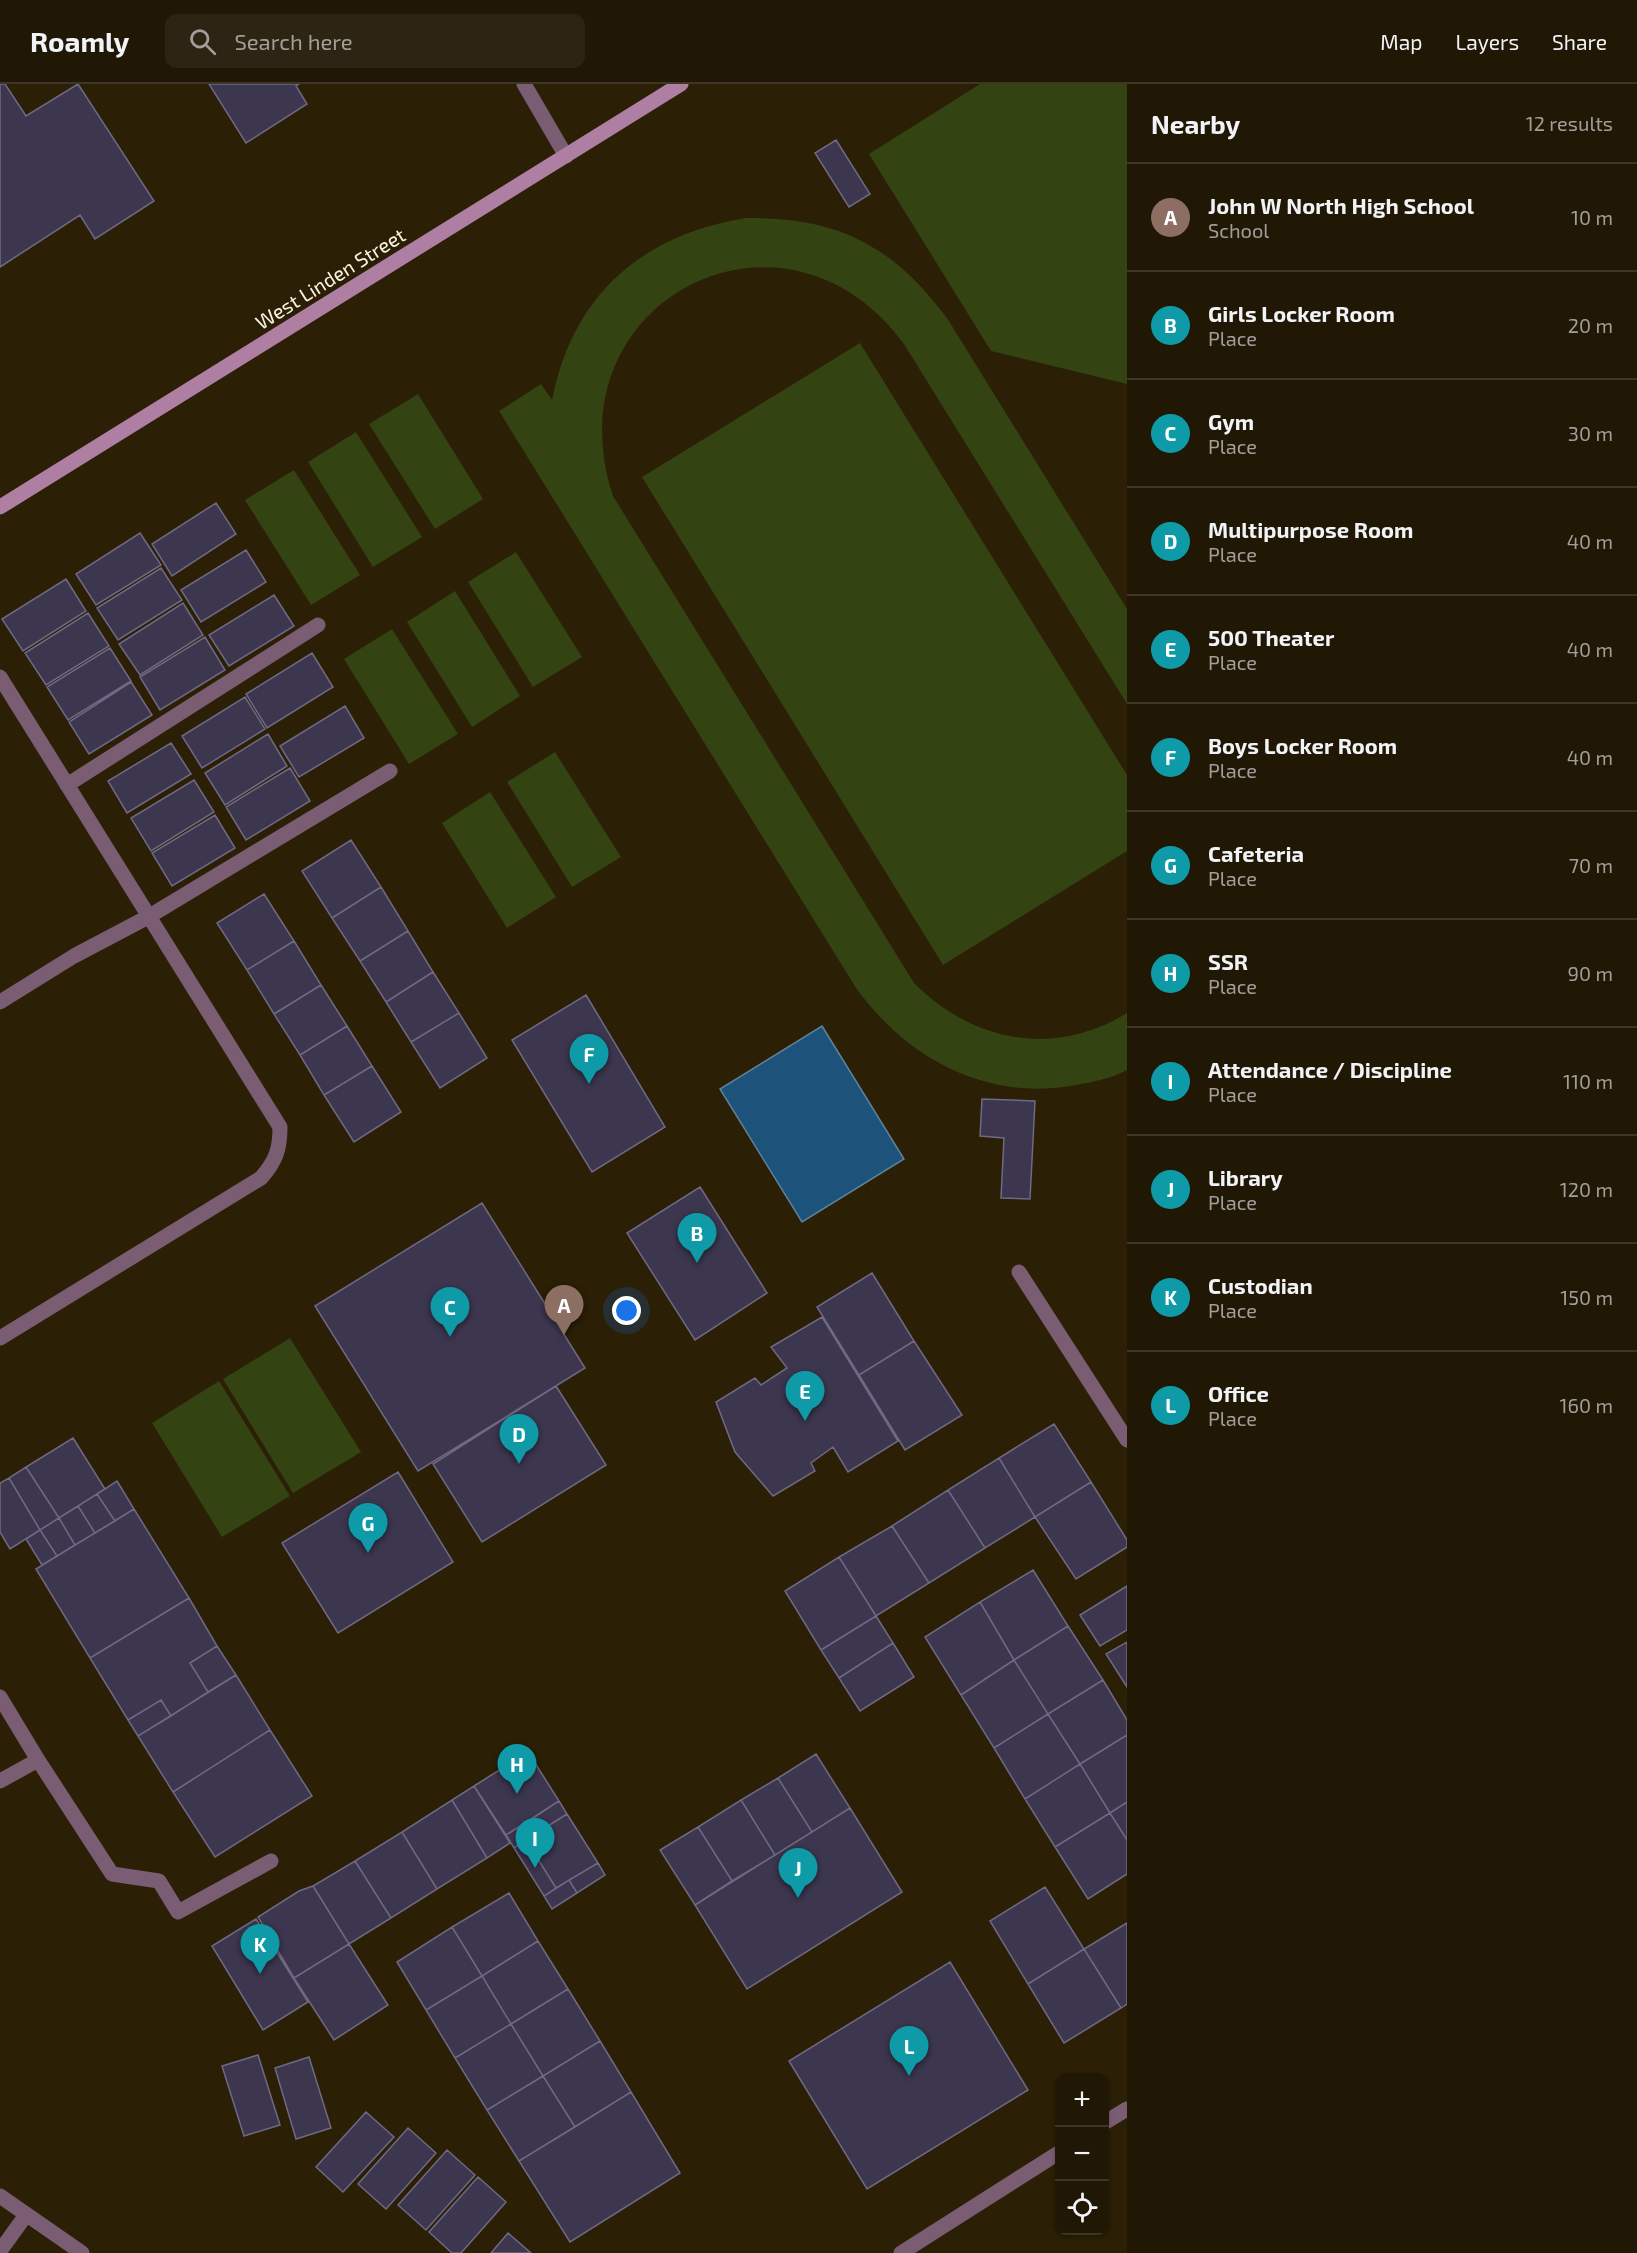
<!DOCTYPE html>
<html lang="en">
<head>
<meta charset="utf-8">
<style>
  :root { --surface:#201704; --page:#2d2413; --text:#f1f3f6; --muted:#a29f9a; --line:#3d3626; --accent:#1a73e8 }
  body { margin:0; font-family:"Exo 2",sans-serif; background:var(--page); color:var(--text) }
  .controls { position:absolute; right:18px; bottom:18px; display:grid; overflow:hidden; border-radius:12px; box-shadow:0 2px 4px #0004 }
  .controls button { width:54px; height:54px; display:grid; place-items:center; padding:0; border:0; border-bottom:2px solid var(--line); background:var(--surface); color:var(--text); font:30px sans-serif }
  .you { position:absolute; left:627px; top:1227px; width:21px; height:21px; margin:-15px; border:4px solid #fff; border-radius:50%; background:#1a73e8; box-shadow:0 0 0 9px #1a73e833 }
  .badge { display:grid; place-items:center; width:39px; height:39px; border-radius:50%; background:var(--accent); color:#fff; font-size:20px; font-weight:700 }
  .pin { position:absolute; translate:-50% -50px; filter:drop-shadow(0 2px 3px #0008) }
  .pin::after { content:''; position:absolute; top:32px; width:21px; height:18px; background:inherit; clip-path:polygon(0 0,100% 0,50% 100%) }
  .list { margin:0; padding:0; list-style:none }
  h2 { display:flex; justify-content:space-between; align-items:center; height:78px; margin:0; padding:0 24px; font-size:26px }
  h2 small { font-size:20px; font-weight:400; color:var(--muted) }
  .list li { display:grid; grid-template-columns:39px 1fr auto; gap:18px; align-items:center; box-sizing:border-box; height:108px; padding:0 24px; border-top:2px solid var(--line) }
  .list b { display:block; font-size:22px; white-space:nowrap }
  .list p { margin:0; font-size:20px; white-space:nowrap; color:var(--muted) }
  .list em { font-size:20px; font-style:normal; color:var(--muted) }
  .icon { flex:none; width:33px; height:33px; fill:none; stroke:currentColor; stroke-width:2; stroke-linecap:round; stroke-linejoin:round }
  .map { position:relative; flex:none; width:1127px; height:2169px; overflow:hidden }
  header { display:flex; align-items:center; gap:36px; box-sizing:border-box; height:84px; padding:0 30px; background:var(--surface); border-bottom:2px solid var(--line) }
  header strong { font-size:28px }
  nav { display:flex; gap:33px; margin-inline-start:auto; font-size:21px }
  .search { width:420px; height:54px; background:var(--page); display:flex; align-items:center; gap:15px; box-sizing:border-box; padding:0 21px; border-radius:12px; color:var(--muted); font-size:22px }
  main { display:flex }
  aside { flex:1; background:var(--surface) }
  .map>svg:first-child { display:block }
  .green { fill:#344312 }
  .water { fill:#1d527b; stroke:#5f829a; stroke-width:1.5 }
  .building { fill:#3c364f; stroke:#6f6984; stroke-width:1.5 }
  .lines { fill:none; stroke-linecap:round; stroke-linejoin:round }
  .lane { stroke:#7b5d73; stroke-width:15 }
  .street { stroke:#7b5d73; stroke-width:15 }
  .secondary { stroke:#ae7fa2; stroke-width:15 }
  .labels { text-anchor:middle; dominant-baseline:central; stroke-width:4.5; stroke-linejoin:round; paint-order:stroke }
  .street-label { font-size:20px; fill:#faf2e3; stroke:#2b1f05 }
</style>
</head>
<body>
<header>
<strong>Roamly</strong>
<div class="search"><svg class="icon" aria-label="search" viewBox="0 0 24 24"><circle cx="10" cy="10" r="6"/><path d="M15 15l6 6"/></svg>Search here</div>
<nav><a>Map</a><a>Layers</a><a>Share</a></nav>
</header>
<main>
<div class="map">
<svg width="1127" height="2169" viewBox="0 0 1127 2169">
  <rect width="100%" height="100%" fill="#2b1f05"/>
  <path class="green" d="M980,0H1127V300L991,267L869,70Z
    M746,134C838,133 892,161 947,234L1127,525V620L904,260C784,96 549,217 613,412L914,899C973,958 1054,974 1127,929V986C1110,995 1089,999 1070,1002C983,1016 906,973 856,904L499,327L541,300L552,316C573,210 642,151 746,134Z
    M860,259L1127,691V767L943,881L642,393Z
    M418,310L483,415L435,445L369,340Z
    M356,348L422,453L373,483L308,378Z
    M294,386L360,491L311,521L245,416Z
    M516,468L582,573L533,603L468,498Z
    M455,507L520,612L472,643L407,538Z
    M392,545L458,650L409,680L344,575Z
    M555,668L621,773L572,803L507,698Z
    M490,708L556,813L507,844L442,739Z
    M290,1254L361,1368L293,1409L223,1295Z
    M219,1297L290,1412L222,1453L152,1339Z"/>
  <path class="water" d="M822,942L904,1075L802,1138L720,1005Z"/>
  <path class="building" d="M0,0H5L26,32L78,0L154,117L95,155L80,131L0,183Z
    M209,0H299L296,2L307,20L246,59Z
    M836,56L870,110L849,123L815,69Z
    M216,419L236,450L172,492L152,460Z
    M140,449L161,481L96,521L76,490Z
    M246,466L266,498L201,538L181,506Z
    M161,484L182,516L118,556L97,524Z
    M66,495L86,527L23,567L2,535Z
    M274,511L294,542L229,582L209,551Z
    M183,519L203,551L140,591L119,560Z
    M88,529L109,562L46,601L25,569Z
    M205,553L225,586L160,626L140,593Z
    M110,564L131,597L68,636L47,603Z
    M312,569L333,603L267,644L246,610Z
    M131,598L152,631L89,670L69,638Z
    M245,613L265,645L202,684L182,652Z
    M345,622L364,654L299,693L280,662Z
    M268,650L287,682L225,721L205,689Z
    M171,659L191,690L127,729L108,697Z
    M290,684L310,717L246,756L226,723Z
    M194,696L214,728L151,767L131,734Z
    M215,731L235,764L172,802L152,769Z
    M351,756L381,803L332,834L302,787Z
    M381,803L408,847L360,877L332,834Z
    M264,810L294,857L247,886L217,839Z
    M408,847L433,888L386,918L360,877Z
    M294,857L321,901L274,930L247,886Z
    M433,888L459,929L411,958L386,918Z
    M321,901L347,942L300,971L274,930Z
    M586,911L665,1043L592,1088L512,956Z
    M459,929L487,974L440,1004L411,958Z
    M347,942L372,982L324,1011L300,971Z
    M372,982L401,1028L354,1058L324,1011Z
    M982,1015L1035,1017L1030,1115L1001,1114L1004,1054L980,1052Z
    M700,1103L767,1209L695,1256L627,1149Z
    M482,1119L585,1284L418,1387L315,1222Z
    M872,1189L914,1257L859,1291L817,1223Z
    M822,1233L898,1357L848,1388L833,1363L811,1379L815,1387L773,1412L735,1368L716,1318L755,1294L761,1301L787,1284L771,1263Z
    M914,1257L962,1331L905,1366L859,1291Z
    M556,1302L606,1381L482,1458L433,1380Z
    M1054,1340L1091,1398L1035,1433L999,1374Z
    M73,1354L105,1405L59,1434L26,1383Z
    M999,1374L1035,1433L985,1464L948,1406Z
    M26,1383L59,1434L40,1446L9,1394Z
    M398,1388L453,1478L338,1549L282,1459Z
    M9,1394L40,1446L10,1465L0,1448V1399Z
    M117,1397L134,1425L115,1437L97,1410Z
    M1091,1398L1127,1456V1463L1076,1495L1035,1433Z
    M948,1406L985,1464L929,1499L892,1442Z
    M97,1410L115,1437L95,1449L78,1422Z
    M78,1422L95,1449L75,1461L59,1434Z
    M134,1425L189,1514L90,1574L36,1485Z
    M59,1434L75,1461L57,1472L40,1446Z
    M892,1442L929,1499L876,1532L839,1473Z
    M40,1446L57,1472L42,1481L26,1455Z
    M839,1473L876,1532L821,1566L785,1507Z
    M1033,1486L1068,1542L1014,1576L980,1518Z
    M1127,1502V1546L1100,1562L1080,1531Z
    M189,1514L217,1562L190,1579L208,1608L171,1632L161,1616L128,1636L90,1574Z
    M980,1518L1014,1576L961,1611L925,1553Z
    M876,1532L893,1559L839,1594L821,1566Z
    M1068,1542L1103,1596L1048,1630L1014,1576Z
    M1127,1558V1603L1106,1570Z
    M893,1559L914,1593L860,1627L839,1594Z
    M217,1562L236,1591L208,1608L190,1579Z
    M1014,1576L1048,1630L994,1664L961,1611Z
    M236,1591L270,1646L173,1708L138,1652Z
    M1103,1596L1127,1636V1651L1080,1680L1048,1630Z
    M161,1616L171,1632L138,1652L128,1636Z
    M1048,1630L1080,1680L1025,1715L994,1664Z
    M270,1646L312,1712L215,1773L173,1708Z
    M1127,1651V1718L1110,1729L1080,1680Z
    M528,1668L559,1717L506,1751L474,1702Z
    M816,1670L850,1724L812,1748L778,1694Z
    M1080,1680L1110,1729L1055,1763L1025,1715Z
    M778,1694L812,1748L775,1771L741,1716Z
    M474,1702L510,1759L487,1774L452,1716Z
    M452,1716L487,1774L437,1805L402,1748Z
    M741,1716L775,1771L732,1797L698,1743Z
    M559,1717L567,1730L540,1747L532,1735Z
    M1127,1718V1756L1110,1729Z
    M850,1724L902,1808L747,1905L695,1821Z
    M1110,1729L1127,1756V1790L1088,1815L1055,1763Z
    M567,1730L598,1779L556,1804L526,1756Z
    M532,1735L540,1747L514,1764L506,1751Z
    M698,1743L732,1797L695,1821L660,1766Z
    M402,1748L437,1805L391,1834L355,1777Z
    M526,1756L556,1804L544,1812L514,1764Z
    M355,1777L391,1834L349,1860L313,1802Z
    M598,1779L605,1791L577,1809L569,1796Z
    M569,1796L577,1809L552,1825L544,1812Z
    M313,1802L349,1860L294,1894L258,1833L299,1807Z
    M1045,1803L1084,1865L1028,1900L990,1837Z
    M509,1809L538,1857L482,1892L452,1843Z
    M256,1835L308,1918L263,1946L212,1862Z
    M1127,1839V1920L1121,1924L1084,1865Z
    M452,1843L482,1892L426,1926L397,1878Z
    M538,1857L568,1905L511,1940L482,1892Z
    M349,1860L388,1921L334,1956L294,1894Z
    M1084,1865L1121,1924L1064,1959L1028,1900Z
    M950,1878L1028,2006L867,2105L789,1977Z
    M482,1892L511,1940L455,1974L426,1926Z
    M568,1905L600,1957L543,1992L511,1940Z
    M511,1940L543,1992L487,2026L455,1974Z
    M600,1957L631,2008L575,2043L543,1992Z
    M258,1971L280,2041L244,2052L222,1982Z
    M309,1973L331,2044L296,2055L275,1984Z
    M543,1992L575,2043L519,2077L487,2026Z
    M631,2008L680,2089L570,2158L519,2077Z
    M366,2028L394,2053L343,2108L316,2083Z
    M408,2044L436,2069L386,2125L358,2100Z
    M447,2066L475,2091L426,2146L398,2121Z
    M478,2093L506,2118L461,2169H452L429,2148Z
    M508,2149L531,2169H491Z"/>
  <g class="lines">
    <path class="lane" d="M0,593L280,1043C280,1065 276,1077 261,1094L0,1254
      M0,918L74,872L148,833L390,687
      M1019,1188L1127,1356
      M0,1613L38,1676L0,1697
      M38,1676L112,1790L159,1797L178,1828L271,1777
      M1104,2039L1127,2025
      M0,2112L82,2169
      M0,2167L26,2131
      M901,2169L1060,2068"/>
    <path class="street" d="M524,0L566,72
      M67,701L318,541"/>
    <path class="secondary" d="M0,423L681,0"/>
  </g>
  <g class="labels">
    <g class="street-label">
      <text transform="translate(330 194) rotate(-32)">West Linden Street</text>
    </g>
  </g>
</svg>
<div class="controls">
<button>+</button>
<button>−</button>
<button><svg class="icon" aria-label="locate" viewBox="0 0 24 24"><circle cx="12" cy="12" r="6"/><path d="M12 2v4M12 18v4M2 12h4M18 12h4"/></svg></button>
</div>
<div class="you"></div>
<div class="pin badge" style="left:564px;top:1251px;background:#8d6e63">A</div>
<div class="pin badge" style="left:697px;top:1179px;background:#0f9aa8">B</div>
<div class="pin badge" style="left:450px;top:1253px;background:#0f9aa8">C</div>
<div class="pin badge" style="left:519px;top:1380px;background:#0f9aa8">D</div>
<div class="pin badge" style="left:805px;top:1337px;background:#0f9aa8">E</div>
<div class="pin badge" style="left:589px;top:1000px;background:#0f9aa8">F</div>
<div class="pin badge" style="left:368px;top:1469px;background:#0f9aa8">G</div>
<div class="pin badge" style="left:517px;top:1710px;background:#0f9aa8">H</div>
<div class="pin badge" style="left:535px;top:1784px;background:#0f9aa8">I</div>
<div class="pin badge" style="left:798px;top:1814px;background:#0f9aa8">J</div>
<div class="pin badge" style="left:260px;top:1890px;background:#0f9aa8">K</div>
<div class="pin badge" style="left:909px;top:1992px;background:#0f9aa8">L</div>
</div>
<aside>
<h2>Nearby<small>12 results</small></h2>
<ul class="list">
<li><span class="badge" style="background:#8d6e63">A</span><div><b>John W North High School</b><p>School</p></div><em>10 m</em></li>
<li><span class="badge" style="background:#0f9aa8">B</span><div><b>Girls Locker Room</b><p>Place</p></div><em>20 m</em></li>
<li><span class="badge" style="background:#0f9aa8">C</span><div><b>Gym</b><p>Place</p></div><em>30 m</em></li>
<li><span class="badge" style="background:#0f9aa8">D</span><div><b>Multipurpose Room</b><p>Place</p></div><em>40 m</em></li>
<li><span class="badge" style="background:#0f9aa8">E</span><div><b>500 Theater</b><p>Place</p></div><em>40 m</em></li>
<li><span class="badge" style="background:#0f9aa8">F</span><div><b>Boys Locker Room</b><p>Place</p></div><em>40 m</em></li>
<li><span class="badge" style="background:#0f9aa8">G</span><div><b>Cafeteria</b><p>Place</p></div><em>70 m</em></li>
<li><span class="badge" style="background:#0f9aa8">H</span><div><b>SSR</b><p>Place</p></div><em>90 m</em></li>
<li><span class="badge" style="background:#0f9aa8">I</span><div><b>Attendance / Discipline</b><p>Place</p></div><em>110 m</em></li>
<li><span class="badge" style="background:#0f9aa8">J</span><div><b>Library</b><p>Place</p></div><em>120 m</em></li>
<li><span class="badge" style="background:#0f9aa8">K</span><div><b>Custodian</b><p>Place</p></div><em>150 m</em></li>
<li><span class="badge" style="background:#0f9aa8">L</span><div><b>Office</b><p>Place</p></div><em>160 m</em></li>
</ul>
</aside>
</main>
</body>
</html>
